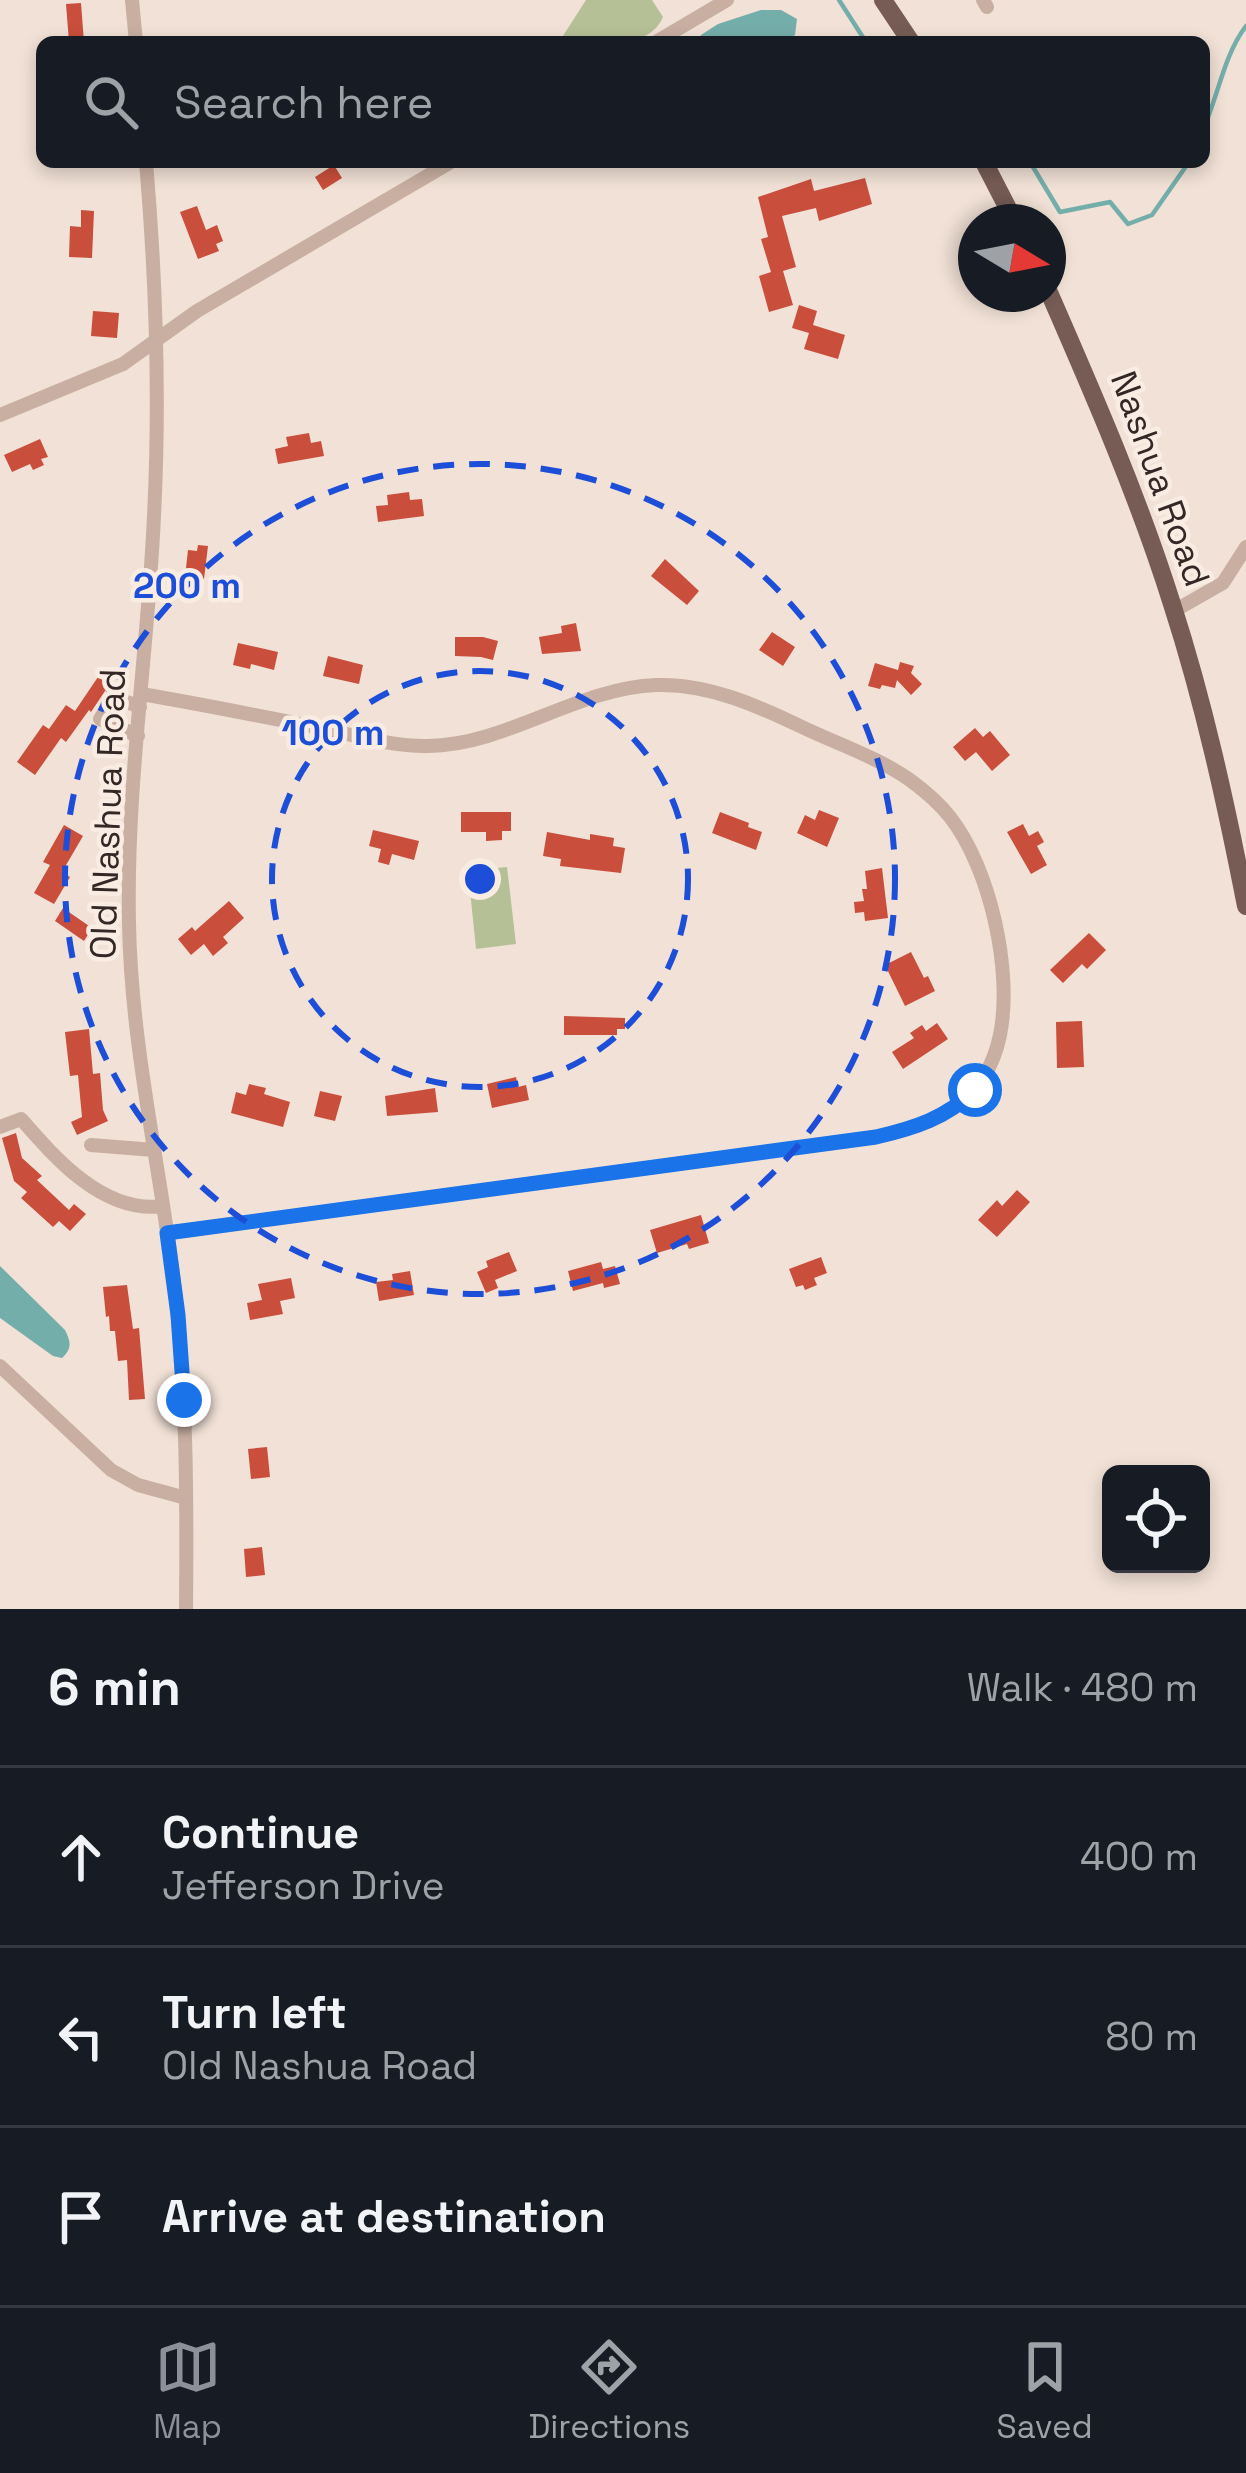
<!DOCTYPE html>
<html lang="en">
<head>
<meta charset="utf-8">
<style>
  :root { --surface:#171b24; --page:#242831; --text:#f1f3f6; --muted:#9ea1a6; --line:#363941; --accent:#8c9099 }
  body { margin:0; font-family:"Space Grotesk",sans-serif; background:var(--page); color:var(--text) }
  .controls { position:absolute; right:36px; bottom:36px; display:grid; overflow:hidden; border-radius:18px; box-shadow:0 6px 18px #0003 }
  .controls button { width:108px; height:108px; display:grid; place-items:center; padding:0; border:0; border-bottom:3px solid var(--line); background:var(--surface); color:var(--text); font:60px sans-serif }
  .compass { position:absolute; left:958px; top:204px; width:108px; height:108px; border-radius:50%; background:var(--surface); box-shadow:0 6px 18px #0003; rotate:100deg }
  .stop { position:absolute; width:36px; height:36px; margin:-27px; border:9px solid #1a73e8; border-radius:50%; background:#fff }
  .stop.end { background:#1a73e8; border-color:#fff; box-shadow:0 3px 12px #0008 }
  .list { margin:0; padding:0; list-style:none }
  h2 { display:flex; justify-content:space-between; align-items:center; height:156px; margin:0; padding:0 48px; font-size:51px }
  h2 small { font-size:39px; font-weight:400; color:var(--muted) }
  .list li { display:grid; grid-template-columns:78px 1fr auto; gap:36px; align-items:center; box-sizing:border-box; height:180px; padding:0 48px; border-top:3px solid var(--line) }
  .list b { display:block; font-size:45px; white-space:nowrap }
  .list p { margin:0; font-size:39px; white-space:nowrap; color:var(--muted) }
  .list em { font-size:39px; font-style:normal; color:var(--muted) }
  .icon { flex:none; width:66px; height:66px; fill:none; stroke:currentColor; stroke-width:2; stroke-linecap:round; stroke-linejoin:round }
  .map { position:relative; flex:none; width:1246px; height:1609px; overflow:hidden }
  .search { position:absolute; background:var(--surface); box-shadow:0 6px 18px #0003; left:36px; right:36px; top:36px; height:132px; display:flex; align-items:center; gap:30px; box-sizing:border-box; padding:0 42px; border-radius:18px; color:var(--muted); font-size:45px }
  .sheet { height:696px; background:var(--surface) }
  nav { display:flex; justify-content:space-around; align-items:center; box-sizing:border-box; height:168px; border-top:3px solid var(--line); background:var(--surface); font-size:33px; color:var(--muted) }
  nav a { display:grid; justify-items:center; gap:6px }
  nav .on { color:var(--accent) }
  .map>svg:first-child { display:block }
  .green { fill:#b6c096 }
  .water { fill:#74aeaa }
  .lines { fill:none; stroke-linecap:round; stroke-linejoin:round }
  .stream { stroke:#74aeaa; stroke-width:4.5 }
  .building { fill:#c94e3c }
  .minor { stroke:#c9afa2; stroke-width:14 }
  .major { stroke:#765c55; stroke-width:18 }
  .route { stroke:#1a73e8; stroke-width:15 }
  .ring { fill:none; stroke:#1d4ed8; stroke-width:6; stroke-dasharray:21 15 }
  .labels { text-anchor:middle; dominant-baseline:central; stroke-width:9; stroke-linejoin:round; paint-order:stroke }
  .street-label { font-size:36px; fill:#332825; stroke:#f9ece2 }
  .centre { fill:#1d4ed8; stroke:#f9ece2; stroke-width:6 }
  .ring-label { font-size:36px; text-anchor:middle; font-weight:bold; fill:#1d4ed8; stroke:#f9ece2; stroke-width:9; stroke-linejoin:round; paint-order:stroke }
</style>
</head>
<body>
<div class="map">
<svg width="1246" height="1609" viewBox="0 0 1246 1609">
  <rect width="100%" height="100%" fill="#f1e1d6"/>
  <path class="green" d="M586,0H652L663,17C648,53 590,42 559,42Z
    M507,867L516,944L476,949L468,871Z"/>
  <path class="water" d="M761,10H781L797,19L795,35L784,42H699L701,35L718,24Z
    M0,1266L65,1330C71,1342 72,1349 62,1358L53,1356L0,1318Z"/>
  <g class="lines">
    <path class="stream" d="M839,0L866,42
      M1204,127C1219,93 1224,55 1246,26
      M1030,162L1060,212L1110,202L1128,224L1152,215L1189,162"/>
  </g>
  <path class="building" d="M81,3L84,42H69L66,4Z
    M334,165L342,178L323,190L315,177Z
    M865,178L872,204L819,221L816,208L782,216L796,267L783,271L793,305L769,312L759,276L771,272L761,239L768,237L758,197L811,179L814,191Z
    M197,206L206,230L217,225L223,241L216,244L219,251L198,259L180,212Z
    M81,210L94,211L92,258L69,257L70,226L81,227Z
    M799,305L817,311L813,325L845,335L838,359L804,349L809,333L792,328Z
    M93,311L119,313L117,338L91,336Z
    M309,433L311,443L321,441L324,456L278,464L275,449L288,446L286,437Z
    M40,439L48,457L41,459L44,465L33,470L30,464L12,472L4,455Z
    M409,492L410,500L422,499L424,516L378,522L376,506L388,505L387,495Z
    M198,545L208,546L204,579L185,577L188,550L197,551Z
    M665,559L699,591L687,605L651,576Z
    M576,623L581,651L542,654L539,637L562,633L561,626Z
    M772,632L795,647L783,666L759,650Z
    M455,637H483L498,641L493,660L481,657L455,656Z
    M238,643L278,652L274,670L251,664L250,669L233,665Z
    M328,656L363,665L359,684L323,676Z
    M900,662L914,666L911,673L922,684L911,695L897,680L895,688L882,685L880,689L868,686L875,663L898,670Z
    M98,677L111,686L105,691L91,712L89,710L66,742L61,738L35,775L17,762L43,725L49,729L66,705L75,711Z
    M975,728L983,737L990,731L1010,755L992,771L976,752L965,761L953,747Z
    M819,810L839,818L827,847L797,833L805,815L815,820Z
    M461,812H511V831H502V840L486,841V832H461Z
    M720,812L749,823L748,827L762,832L756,850L712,833Z
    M1023,824L1029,836L1038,831L1044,842L1037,846L1047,865L1031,874L1007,832Z
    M64,825L83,836L62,872L70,877L54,904L34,893L50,865L43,862Z
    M373,830L419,841L414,860L392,854L389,865L378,862L381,849L369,846Z
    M547,832L590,840V834L614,838L613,846L625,848L621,873L560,866L561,859L543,856Z
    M882,868L888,918L865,921L864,912L855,913L854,902L864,901L862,889H867L865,871Z
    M229,901L244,918L223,937L228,943L213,956L204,944L191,955L178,939L192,927L195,931Z
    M63,908L92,928L84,941L55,921Z
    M1089,933L1106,950L1087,969L1082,964L1063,983L1050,970Z
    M911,952L924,978L928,976L935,991L905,1006L885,965Z
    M564,1016L625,1018V1029H617V1035H564Z
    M1082,1021L1084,1067L1057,1068L1056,1022Z
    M937,1023L948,1039L903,1069L892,1052L914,1038L910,1033L922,1025L926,1031Z
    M89,1029L93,1074L100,1073L103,1110L108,1121L77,1135L71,1122L82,1117L78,1075L70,1076L65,1032Z
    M516,1077L518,1087L526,1085L529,1100L492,1108L487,1084Z
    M249,1084L266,1088L264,1094L290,1102L283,1127L231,1113L236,1092L246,1095Z
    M435,1088L438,1112L387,1116L385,1096Z
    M320,1091L342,1096L335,1121L314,1116Z
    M16,1133L22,1158L42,1176L37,1180L69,1210L74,1204L86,1214L70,1231L59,1221L53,1227L21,1198L27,1192L14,1181L2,1138Z
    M1017,1190L1030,1202L997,1237L978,1220L997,1200L1002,1206Z
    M701,1215L709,1243L689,1249L687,1244L657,1253L650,1230Z
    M509,1252L517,1271L495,1280L498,1288L486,1293L477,1272L488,1267L486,1261Z
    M821,1257L827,1273L814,1278L817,1285L805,1290L803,1285L796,1287L789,1269Z
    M601,1262L603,1269L615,1266L620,1284L604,1288L603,1283L573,1291L568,1271Z
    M410,1271L414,1295L379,1301L376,1282L393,1280L392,1274Z
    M291,1278L295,1298L280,1301L283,1314L250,1320L247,1303L262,1300L258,1284Z
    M127,1285L133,1329L139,1328L145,1399L129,1400L127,1360L118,1361L115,1331H110L109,1316L106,1317L103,1287Z
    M267,1447L270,1477L251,1479L248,1449Z
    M262,1547L265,1575L246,1577L244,1549Z"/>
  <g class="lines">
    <path class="minor" d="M132,0L136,42
      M983,0L987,7
      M656,42L727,0
      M146,162C156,279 160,398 154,516C148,651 126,787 129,923C131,1041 158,1157 173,1274C187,1385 187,1497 186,1609
      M0,415L123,364L197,311L451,162
      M1174,611L1223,583L1246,547
      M141,694C201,704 260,716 320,728C355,735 392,747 428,746C507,745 577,688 656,685C708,683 758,706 804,728C838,744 879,758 910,780C925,791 939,803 950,817C990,868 1013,971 1000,1035C986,1103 937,1124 876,1137L167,1233
      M138,736L100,719L114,697L140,707
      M0,1127L21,1119C56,1159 104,1214 163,1206
      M91,1145L154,1150
      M0,1366L111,1470L138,1485L186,1498"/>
    <path class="major" d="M883,0L911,42
      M984,162L1015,222
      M1048,290C1093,393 1138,496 1172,604C1204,703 1226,804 1246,906"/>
  </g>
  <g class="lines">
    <path class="route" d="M184,1400L178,1315L167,1233L876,1137C915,1128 946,1118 975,1090"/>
  </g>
  <g class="ring">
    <circle cx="480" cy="879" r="208"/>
    <circle cx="480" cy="879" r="415"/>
  </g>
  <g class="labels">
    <g class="street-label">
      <text transform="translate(1160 479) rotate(70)">Nashua Road</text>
      <text transform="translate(108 814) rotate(-88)">Old Nashua Road</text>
    </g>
  </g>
  <circle cx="480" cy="879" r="18" class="centre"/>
  <g class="ring-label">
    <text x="187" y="598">200 m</text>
    <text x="333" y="745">100 m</text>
  </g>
</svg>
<div class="controls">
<button><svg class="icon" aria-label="locate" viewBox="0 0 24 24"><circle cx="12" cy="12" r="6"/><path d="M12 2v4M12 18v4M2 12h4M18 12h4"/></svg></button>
</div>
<svg class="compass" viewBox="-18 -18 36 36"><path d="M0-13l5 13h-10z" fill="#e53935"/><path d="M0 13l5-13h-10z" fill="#9ea1a6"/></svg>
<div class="stop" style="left:975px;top:1090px"></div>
<div class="stop end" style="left:184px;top:1400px"></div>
<div class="search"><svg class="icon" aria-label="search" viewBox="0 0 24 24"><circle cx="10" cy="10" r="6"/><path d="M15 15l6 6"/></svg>Search here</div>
</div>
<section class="sheet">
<h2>6 min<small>Walk · 480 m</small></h2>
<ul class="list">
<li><svg class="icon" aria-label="ahead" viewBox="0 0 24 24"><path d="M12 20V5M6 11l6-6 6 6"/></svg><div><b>Continue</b><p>Jefferson Drive</p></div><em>400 m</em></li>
<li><svg class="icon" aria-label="left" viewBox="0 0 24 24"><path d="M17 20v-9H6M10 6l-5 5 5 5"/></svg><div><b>Turn left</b><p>Old Nashua Road</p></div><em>80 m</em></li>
<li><svg class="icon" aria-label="arrive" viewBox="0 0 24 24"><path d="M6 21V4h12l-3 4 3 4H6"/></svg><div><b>Arrive at destination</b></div></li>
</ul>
</section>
<nav>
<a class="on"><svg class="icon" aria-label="map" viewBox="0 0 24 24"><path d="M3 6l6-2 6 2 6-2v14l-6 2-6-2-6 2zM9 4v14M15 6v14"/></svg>Map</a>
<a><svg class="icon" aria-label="directions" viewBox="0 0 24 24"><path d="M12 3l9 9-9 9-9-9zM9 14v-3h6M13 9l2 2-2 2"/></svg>Directions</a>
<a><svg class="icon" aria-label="saved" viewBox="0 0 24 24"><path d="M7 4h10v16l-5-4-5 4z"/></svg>Saved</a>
</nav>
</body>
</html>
